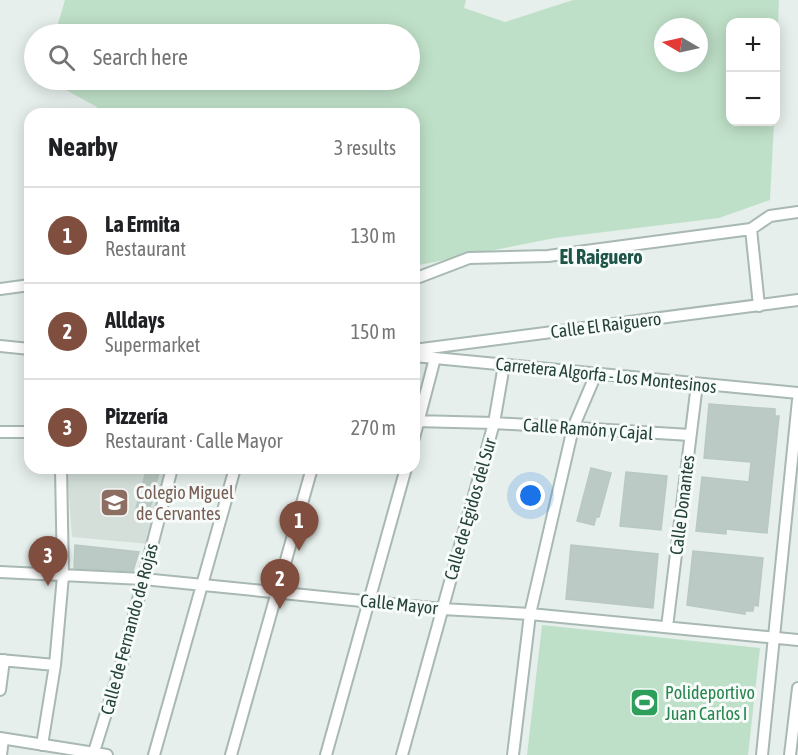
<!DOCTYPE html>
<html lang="en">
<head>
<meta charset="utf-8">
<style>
  :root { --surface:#fff; --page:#f2f2f2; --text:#202124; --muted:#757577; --line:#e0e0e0; --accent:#7f4e3f }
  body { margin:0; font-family:"Asap Condensed",sans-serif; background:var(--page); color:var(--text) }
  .controls { position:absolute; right:18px; top:18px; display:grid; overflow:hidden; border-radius:12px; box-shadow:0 3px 15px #0003 }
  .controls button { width:54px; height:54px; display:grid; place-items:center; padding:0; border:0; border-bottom:2px solid var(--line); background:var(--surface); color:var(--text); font:30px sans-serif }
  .compass { position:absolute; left:654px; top:18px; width:54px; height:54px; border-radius:50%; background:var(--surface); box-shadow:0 3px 15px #0003; rotate:279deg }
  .you { position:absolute; left:531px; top:496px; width:21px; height:21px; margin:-15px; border:4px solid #fff; border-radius:50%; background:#1a73e8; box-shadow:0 0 0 9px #1a73e833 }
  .badge { display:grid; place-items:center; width:39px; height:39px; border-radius:50%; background:var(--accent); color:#fff; font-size:20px; font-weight:700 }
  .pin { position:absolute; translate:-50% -50px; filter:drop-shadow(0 2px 3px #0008) }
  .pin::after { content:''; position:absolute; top:32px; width:21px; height:18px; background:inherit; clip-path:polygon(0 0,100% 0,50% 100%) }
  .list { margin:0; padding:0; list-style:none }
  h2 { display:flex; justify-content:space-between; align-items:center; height:78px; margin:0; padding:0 24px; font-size:26px }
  h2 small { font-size:20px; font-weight:400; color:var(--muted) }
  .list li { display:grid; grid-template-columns:39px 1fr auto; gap:18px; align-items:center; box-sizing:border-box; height:96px; padding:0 24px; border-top:2px solid var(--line) }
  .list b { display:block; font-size:22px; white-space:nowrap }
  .list p { margin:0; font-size:20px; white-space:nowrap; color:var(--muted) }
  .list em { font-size:20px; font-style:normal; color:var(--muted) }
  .icon { flex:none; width:33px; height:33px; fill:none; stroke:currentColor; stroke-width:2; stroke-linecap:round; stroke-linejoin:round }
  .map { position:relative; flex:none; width:798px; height:755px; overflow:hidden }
  .search { position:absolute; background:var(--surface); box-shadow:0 3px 15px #0003; left:24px; top:24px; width:396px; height:66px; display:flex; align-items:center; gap:15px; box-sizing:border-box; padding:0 21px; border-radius:33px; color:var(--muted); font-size:22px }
  .panel { position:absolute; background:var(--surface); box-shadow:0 3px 15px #0003; left:24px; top:108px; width:396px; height:366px; border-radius:18px }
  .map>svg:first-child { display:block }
  .built { fill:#d4dfda }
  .green { fill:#bfe0c8; fill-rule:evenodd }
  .building { fill:#bbcac4; stroke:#b8c9c2; stroke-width:1.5 }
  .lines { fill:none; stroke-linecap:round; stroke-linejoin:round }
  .minor-casing { stroke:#a8b8b2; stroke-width:14 }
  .minor { stroke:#fff; stroke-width:10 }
  .labels { text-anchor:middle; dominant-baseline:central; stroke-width:6; stroke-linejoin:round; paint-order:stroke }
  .street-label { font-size:18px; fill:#24423a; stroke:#f7fbf9 }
  .education-label { font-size:18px; fill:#785e54; stroke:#f7fbf9; text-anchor:start }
  .leisure-label { font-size:18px; fill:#27864d; stroke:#f7fbf9; text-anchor:start }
  .neighbourhood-label { font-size:20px; font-weight:bold; fill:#1f5548; stroke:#f7fbf9 }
</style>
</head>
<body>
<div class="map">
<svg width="798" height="755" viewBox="0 0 798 755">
  <rect width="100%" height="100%" fill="#e6efeb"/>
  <path class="built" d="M67,468H169L149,544L72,537Z"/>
  <path class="green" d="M65,0H466L464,8L505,22L573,0H779L776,79V22H730V122H774L770,200L719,218L555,238L414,266V114H96L97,107L48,80H410V34H55ZM663,27H699V63H663Z
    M542,625L760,648L748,755H527Z"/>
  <path class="building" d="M709,404L775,409V416H779L767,533L726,529V534L696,531L702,477L749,482L751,462L704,458Z
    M147,468H160L148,516L135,512Z
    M591,468L611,473L599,517H596L594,525L577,521Z
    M626,472L667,476L661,530L620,526Z
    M75,545L139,552L133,571L74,568Z
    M571,545L658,554L653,608L566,599Z
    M693,551L763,558L758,606L754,605L753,611H745V614L687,605Z"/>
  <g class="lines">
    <defs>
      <path id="minor" d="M751,229L759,306
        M414,279L469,258L548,256L751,229L770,216L798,212
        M0,289L30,285
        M0,346L30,349
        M414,350L798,300
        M414,356L798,393
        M414,421L494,423L690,435
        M0,432H30
        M414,438L435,358
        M0,572L143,579L442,609L530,614L798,640
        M667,627L697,384
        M0,660L55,665
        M0,690L4,660
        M0,738L107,755
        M42,745L55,665L63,576L61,468
        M1,755L3,739
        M93,755L122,662L172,468
        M154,755L235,468
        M231,755L312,468
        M326,755L406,468
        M402,755L494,423L504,365
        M513,755L530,614L573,428L596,374
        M762,755L798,400
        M790,755L798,688"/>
    </defs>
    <use href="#minor" class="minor-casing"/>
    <use href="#minor" class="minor"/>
  </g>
  <defs>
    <symbol id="school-square" viewBox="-11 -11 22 22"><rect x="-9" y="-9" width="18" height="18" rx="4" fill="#8d6e63" stroke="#f7fbf9"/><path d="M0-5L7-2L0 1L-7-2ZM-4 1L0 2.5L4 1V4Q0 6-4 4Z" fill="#fff"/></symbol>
    <symbol id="stadium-square" viewBox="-11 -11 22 22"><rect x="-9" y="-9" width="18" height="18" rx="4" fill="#2e9e5b" stroke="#f7fbf9"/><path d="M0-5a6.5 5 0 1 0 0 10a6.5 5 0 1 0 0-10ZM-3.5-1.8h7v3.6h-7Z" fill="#fff"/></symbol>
  </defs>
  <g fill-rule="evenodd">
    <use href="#school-square" x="98" y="486" width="33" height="33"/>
    <use href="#stadium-square" x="628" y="686" width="33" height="33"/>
  </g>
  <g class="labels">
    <g class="street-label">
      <text transform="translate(606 325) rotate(-7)">Calle El Raiguero</text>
      <text transform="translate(606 375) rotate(6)">Carretera Algorfa - Los Montesinos</text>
      <text transform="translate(588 429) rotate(4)">Calle Ramón y Cajal</text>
      <text transform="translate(682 505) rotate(-83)">Calle Donantes</text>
      <text transform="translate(470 509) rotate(-74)">Calle de Egidos del Sur</text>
      <text transform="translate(399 604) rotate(6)">Calle Mayor</text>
      <text transform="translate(129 629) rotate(-75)">Calle de Fernando de Rojas</text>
    </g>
    <g class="education-label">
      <text x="136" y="492">Colegio Miguel<tspan x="136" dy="21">de Cervantes</tspan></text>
    </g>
    <g class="leisure-label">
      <text x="665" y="692">Polideportivo<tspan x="665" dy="21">Juan Carlos I</tspan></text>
    </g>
    <g class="neighbourhood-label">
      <text x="601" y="256">El Raiguero</text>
    </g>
  </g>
</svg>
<div class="controls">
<button>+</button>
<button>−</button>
</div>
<svg class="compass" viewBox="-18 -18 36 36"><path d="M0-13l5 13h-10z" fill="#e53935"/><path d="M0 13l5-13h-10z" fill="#757577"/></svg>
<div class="you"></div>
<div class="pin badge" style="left:299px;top:551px">1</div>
<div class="pin badge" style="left:280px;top:609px">2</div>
<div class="pin badge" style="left:48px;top:586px">3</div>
<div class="search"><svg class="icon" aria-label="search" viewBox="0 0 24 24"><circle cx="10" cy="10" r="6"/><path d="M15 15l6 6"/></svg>Search here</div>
<section class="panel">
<h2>Nearby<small>3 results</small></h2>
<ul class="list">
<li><span class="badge">1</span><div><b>La Ermita</b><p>Restaurant</p></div><em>130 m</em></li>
<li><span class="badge">2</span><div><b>Alldays</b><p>Supermarket</p></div><em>150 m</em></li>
<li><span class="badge">3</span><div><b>Pizzería</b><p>Restaurant · Calle Mayor</p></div><em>270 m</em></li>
</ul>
</section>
</div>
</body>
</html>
